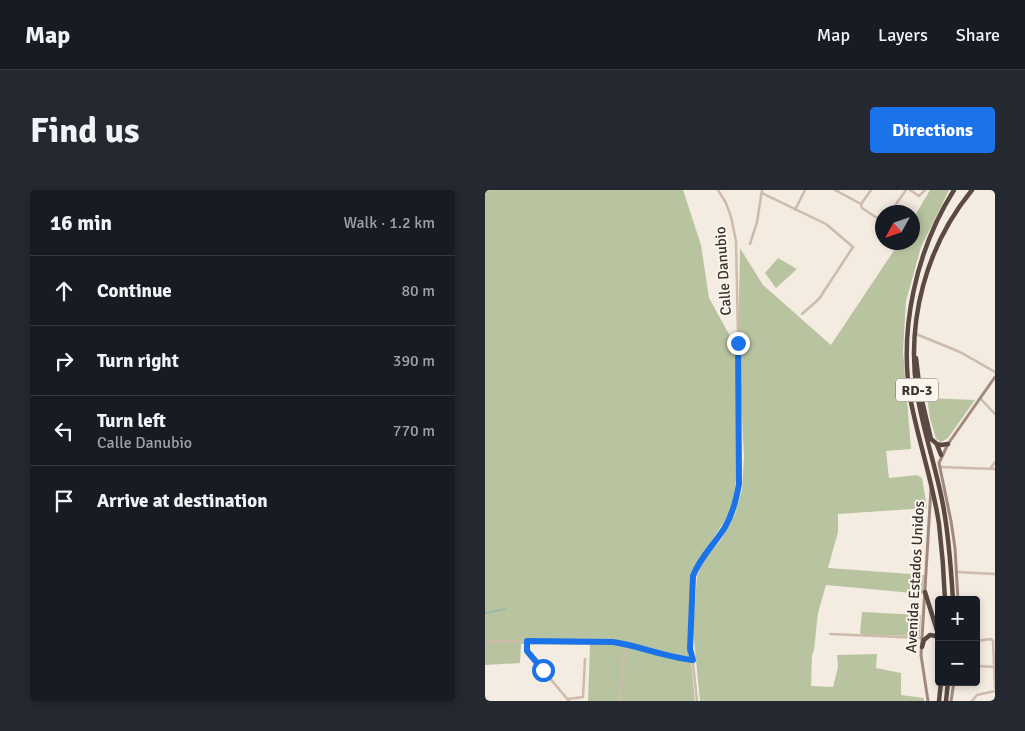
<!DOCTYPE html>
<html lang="en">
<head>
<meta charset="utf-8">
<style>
  :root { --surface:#171b24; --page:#242831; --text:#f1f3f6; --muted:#9ea1a6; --line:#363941; --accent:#1a73e8 }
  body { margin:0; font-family:Signika,sans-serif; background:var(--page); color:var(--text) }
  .controls { position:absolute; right:15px; bottom:15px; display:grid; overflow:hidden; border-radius:5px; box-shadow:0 2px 8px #0003 }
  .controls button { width:45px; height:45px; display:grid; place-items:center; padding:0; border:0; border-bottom:1px solid var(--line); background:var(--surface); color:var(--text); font:25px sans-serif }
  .compass { position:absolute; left:390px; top:15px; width:45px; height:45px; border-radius:50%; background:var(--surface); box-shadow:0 2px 8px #0003; rotate:230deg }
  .stop { position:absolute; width:15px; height:15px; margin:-11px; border:4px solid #1a73e8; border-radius:50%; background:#fff }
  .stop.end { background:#1a73e8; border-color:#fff; box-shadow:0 1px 5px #0008 }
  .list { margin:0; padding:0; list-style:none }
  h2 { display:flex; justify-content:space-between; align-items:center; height:65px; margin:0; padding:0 20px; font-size:21px }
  h2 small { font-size:16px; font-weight:400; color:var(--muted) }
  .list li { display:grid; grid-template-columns:32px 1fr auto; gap:15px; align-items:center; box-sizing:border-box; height:70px; padding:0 20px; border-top:1px solid var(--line) }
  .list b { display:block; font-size:19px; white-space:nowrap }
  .list p { margin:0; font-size:16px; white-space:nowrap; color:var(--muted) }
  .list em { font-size:16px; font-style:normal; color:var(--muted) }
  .icon { flex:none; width:28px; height:28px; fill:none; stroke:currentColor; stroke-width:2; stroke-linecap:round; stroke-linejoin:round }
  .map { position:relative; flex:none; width:510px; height:511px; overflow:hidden; border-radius:5px }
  header { display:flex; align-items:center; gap:30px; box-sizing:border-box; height:70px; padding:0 25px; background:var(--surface); border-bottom:1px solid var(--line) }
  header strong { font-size:24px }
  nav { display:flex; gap:28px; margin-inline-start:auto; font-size:18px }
  .intro { display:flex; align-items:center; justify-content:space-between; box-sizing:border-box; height:120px; padding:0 30px }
  h1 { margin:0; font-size:35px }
  .button { padding:12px 22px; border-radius:5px; background:var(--accent); color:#fff; font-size:18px; font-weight:700 }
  main { display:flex; gap:30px; padding:0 30px }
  aside { flex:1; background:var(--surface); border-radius:5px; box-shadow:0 2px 8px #0003 }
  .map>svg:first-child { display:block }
  .green { fill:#b8c4a0 }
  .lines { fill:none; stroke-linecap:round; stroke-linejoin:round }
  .stream { stroke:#7fb0b2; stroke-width:1 }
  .street { stroke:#cdbbac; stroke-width:2.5 }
  .secondary { stroke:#a18a7d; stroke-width:3 }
  .highway { stroke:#5c4a42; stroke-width:4.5 }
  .route { stroke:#1a73e8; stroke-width:6 }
  .labels { text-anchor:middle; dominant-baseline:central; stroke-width:4; stroke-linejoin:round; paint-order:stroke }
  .shield { fill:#fbf5ee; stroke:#756b66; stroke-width:1 }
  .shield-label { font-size:14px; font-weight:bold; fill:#3b302b }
  .street-label { font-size:15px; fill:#3b302b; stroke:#fbf5ee }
</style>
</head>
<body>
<header>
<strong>Map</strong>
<nav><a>Map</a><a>Layers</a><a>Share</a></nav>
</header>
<div class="intro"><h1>Find us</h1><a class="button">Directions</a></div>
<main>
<aside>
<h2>16 min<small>Walk · 1.2 km</small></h2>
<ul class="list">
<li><svg class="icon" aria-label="ahead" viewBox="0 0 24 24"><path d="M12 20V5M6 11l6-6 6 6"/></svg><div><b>Continue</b></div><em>80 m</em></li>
<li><svg class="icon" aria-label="right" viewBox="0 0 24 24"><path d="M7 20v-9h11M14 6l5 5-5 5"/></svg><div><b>Turn right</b></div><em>390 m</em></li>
<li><svg class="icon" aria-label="left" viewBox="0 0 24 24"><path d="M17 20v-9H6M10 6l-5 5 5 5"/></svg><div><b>Turn left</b><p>Calle Danubio</p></div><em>770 m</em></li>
<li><svg class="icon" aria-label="arrive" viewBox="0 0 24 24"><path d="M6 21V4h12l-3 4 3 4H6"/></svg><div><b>Arrive at destination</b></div></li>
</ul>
</aside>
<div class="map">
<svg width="510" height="511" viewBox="0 0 510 511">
  <rect width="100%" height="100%" fill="#f4ebe1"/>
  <path class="green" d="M0,0H198L216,55L224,108L250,155L252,239V283L247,319L207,382L203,465L206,470L210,511H103L105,455L36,454L35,473L0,475Z
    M445,0H464L436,57L421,111L418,161L426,259L401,261L404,288L432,285L437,288L442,318L353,324V342L343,378L439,385L438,404L341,395L333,423L329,460L327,465L326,496L348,497L353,477L352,465L392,464L391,478L416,483V505L439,508V511H215L208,439L212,386L218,371L236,350L250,324L257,300L259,267L253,153L255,58L278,95L346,155L414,53L428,52V29Z
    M293,68L312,79L291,98L280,83Z
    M442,208L490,210L463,248L456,252L451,249L445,228Z
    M377,422L436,425L435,446L379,445L375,443Z"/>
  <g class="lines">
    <path class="stream" d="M0,423L21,419"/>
    <path class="street" d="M350,0L376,14L386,0
      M425,0L434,6L440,0
      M277,3L341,34L368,57L334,109L317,124
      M376,14L377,18L392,28
      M411,14L421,0
      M310,20L320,0
      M265,54L272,32L277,0
      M431,144L475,162L510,182
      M495,208L510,224
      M455,277L510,279
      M505,279L510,272
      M472,382L510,384
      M345,444L437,448
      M42,451L128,452C155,456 180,467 208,470
      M491,451L506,449L508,451L510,498
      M0,452L42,451V461L84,511
      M491,476L510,477
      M83,509L98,507L100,469
      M135,511L140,454
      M212,511L207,465L205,459L208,386L212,376L239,338L250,316L254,294V192L251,51L246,27L241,13L233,0
      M487,511L492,505L510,501"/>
    <path class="secondary" d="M473,410L470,358L466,331L454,273L463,254L510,187
      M443,511L436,465L446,298
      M466,511L469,492"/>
    <path class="highway" d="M431,168L435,202L446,249L452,254L456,255L463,254
      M452,255L456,265
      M440,402L454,447
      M460,410C459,384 457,359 454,334C448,293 434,253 426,212C413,141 431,60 469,0
      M468,410C466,378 464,346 458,315C451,277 438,241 432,203C421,131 441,56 487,0
      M437,457L439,450L445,445L451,446L454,451
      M454,511L456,492
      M461,511L463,492"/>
  </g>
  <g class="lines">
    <path class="route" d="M58,480L42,461V451L128,452C155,456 180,467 208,470L205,459L208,386C215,367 230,354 240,337C248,323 251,310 254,294L253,153"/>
  </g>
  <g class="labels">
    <rect class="shield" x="411" y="188.5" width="42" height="23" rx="4"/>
    <g class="shield-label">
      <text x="432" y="200">RD-3</text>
    </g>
    <g class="street-label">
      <text transform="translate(238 81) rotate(-94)">Calle Danubio</text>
      <text transform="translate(430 387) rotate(-87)">Avenida Estados Unidos</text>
    </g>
  </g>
</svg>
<div class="controls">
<button>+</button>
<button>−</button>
</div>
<svg class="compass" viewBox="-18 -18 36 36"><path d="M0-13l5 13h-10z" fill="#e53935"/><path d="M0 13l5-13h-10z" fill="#9ea1a6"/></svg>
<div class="stop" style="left:58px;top:480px"></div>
<div class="stop end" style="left:253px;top:153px"></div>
</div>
</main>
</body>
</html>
